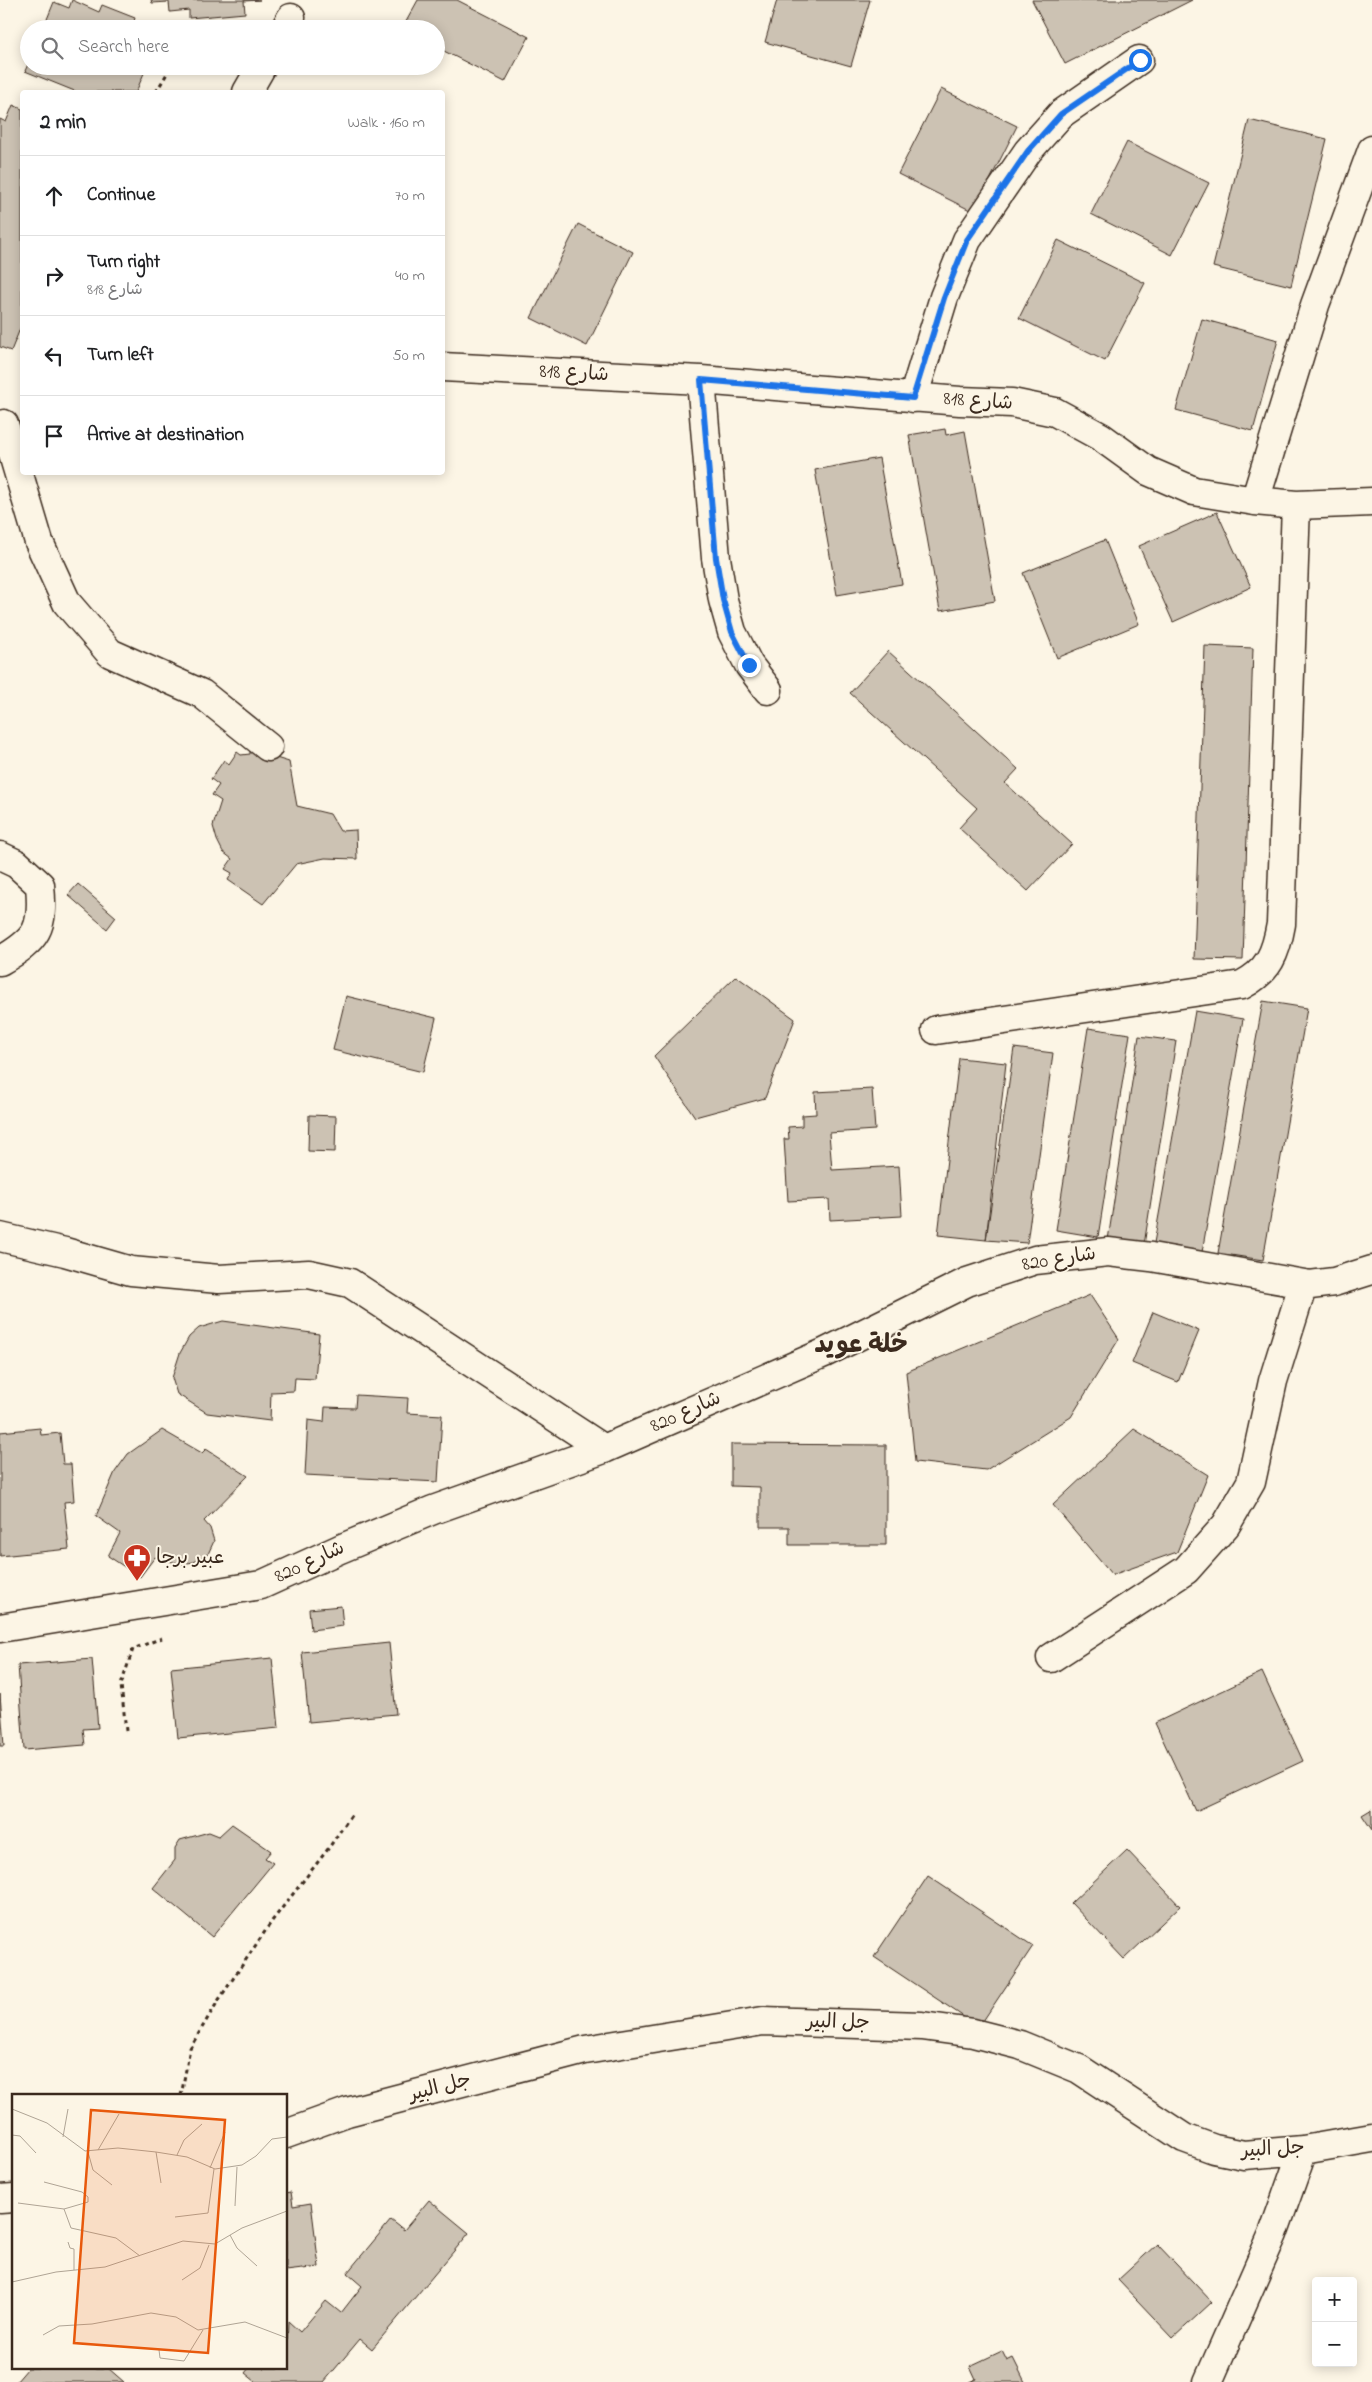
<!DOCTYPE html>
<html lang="en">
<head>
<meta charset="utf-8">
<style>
  :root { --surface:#fff; --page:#f6f6f6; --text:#202124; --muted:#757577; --line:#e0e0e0 }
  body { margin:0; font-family:"Indie Flower","Playpen Sans Arabic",sans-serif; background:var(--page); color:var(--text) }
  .controls { position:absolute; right:15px; bottom:15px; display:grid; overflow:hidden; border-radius:5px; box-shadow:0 2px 12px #0003 }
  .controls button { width:45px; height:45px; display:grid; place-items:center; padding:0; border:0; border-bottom:1px solid var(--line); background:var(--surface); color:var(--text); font:25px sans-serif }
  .stop { position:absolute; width:15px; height:15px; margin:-11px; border:4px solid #1a73e8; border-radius:50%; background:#fff }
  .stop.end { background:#1a73e8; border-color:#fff; box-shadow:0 1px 5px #0008 }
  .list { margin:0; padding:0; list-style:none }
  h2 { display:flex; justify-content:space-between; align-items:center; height:65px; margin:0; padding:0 20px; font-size:21px }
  h2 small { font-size:16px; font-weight:400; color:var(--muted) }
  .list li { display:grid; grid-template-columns:32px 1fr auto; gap:15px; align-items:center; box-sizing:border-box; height:80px; padding:0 20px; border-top:1px solid var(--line) }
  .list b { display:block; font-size:19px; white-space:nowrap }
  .list p { margin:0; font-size:16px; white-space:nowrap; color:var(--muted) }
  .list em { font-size:16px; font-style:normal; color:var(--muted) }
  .icon { flex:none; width:28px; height:28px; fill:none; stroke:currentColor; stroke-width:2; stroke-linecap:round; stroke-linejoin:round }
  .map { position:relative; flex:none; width:1372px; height:2382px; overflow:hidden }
  .search { position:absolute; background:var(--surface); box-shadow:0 2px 12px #0003; left:20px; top:20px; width:425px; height:55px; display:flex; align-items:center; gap:12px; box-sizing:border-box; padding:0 18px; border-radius:28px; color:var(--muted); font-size:19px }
  .panel { position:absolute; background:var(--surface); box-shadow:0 2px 12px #0003; left:20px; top:90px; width:425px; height:385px; border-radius:5px }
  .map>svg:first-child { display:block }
  .building { fill:#ccc2b3; stroke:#3b2a1e }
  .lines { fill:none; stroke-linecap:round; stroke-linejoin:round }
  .street-casing { stroke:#3b2a1e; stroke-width:31 }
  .path { stroke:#3b2a1e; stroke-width:3; stroke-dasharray:4 4; stroke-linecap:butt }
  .street { stroke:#fcf5e5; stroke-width:28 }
  .route { stroke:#1a73e8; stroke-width:6 }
  .labels { text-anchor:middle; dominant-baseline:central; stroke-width:4; stroke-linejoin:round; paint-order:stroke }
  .street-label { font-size:20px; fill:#3b2a1e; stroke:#fcf5e5 }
  .poi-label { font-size:20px; fill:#3b2a1e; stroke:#fcf5e5; text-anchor:start }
  .district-label { font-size:25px; font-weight:bold; fill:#3b2a1e; stroke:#fcf5e5 }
  .inset-road { fill:none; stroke:#afa495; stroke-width:1 }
  .view { fill:#e8590c; fill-opacity:0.15; stroke:#e8590c; stroke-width:2.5 }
  .inset-edge { fill:none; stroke:#3b2a1e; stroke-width:2.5 }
</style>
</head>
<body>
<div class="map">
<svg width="1372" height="2382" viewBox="0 0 1372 2382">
  <rect width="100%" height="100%" fill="#fcf5e5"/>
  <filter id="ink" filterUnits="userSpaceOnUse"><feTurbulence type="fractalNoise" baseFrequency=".02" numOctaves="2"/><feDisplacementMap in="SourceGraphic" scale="10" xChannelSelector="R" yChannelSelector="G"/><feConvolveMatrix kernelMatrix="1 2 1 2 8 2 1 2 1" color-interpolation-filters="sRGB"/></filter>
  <g filter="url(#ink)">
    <path class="building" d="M72,0L99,12L102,5L135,18L132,27L137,29H43L54,2L69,8Z
      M151,0H260L244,1L245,13L189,18V10L170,12L169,2L152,3Z
      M418,0H457L529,37L505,82L436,47V29H402Z
      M777,0H870L851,66L765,42Z
      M1032,0H1192L1065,64Z
      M29,62V66H147L136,92H77L25,71Z
      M941,89L1017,126L974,212L898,174Z
      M13,105L22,109V324L11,351L0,347V119L6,122Z
      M1249,120L1327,139L1291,286L1213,267Z
      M1127,142L1209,183L1172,255L1091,214Z
      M578,224L633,252L587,346L531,318Z
      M1058,240L1145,283L1105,361L1019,318Z
      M1202,319L1278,340L1253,431L1176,410Z
      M945,429L946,435L965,431L995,601L940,611L909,435Z
      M879,458L902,584L837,595L815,470Z
      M1217,512L1251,587L1173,622L1139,546Z
      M1105,540L1139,624L1057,658L1023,573Z
      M1205,646L1253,648L1243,960L1194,959Z
      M888,651L1018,769L1005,783L1072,844L1028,891L959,828L977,808L850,693Z
      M250,750L289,762L297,806L330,814L340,831L356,830L357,859L325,858L296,864L263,904L228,880L232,873L225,869L232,859L223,852L217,840L213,826L221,801L212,795L219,785L211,779L224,760L229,764L237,752L241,755L250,754Z
      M78,884L116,917L107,929L68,895Z
      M736,976L795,1019L765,1098L695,1117L654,1056Z
      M346,996L436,1018L423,1072L333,1050Z
      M1263,1001L1307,1008L1263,1260L1218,1253Z
      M1195,1011L1243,1019L1202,1252L1154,1243Z
      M1088,1028L1130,1034L1098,1237L1056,1230Z
      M1139,1036L1176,1041L1144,1245L1108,1240Z
      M1014,1048L1053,1053L1027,1243L986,1240Z
      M959,1058L1006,1063L986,1240L938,1235Z
      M872,1089L875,1130L829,1133L832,1170L899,1166L902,1216L830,1220L829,1199L788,1201L784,1139H789L788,1127L802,1126V1115L816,1114L815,1092Z
      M309,1115L336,1116L335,1152L308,1151Z
      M1090,1295L1119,1339L1071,1417L986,1470L915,1462L906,1372Z
      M1153,1312L1199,1331L1178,1382L1132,1363Z
      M223,1321L319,1334L315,1379L295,1378L294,1391L271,1392L270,1421L207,1413L177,1394L172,1378L180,1353L189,1337L199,1328Z
      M356,1395L408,1398L407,1413L442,1415L438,1482L305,1475L308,1420L324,1422L325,1407L355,1408Z
      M40,1428L41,1435L60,1433L63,1464H71L74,1501L64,1502L69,1549L0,1556V1432Z
      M1134,1429L1208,1475L1177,1552L1112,1575L1053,1505Z
      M162,1430L202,1453L206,1449L248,1476L204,1521L210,1528L214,1541L208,1554L194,1562L180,1564L155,1557L140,1577L108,1556L120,1533L96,1516L115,1472L128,1454Z
      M731,1444L886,1445V1545H789V1527H760V1487L731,1486Z
      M341,1606L343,1626L311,1630L309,1609Z
      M389,1643L396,1714L309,1722L302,1652Z
      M272,1658L279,1728L178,1738L171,1668Z
      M92,1659L98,1728L83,1729L85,1745L24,1750L18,1665Z
      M1262,1672L1303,1761L1196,1811L1155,1723Z
      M0,1694L4,1746H0Z
      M1372,1809V1830L1362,1815Z
      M232,1824L271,1851L265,1858L273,1863L212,1937L153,1888L175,1860V1848L180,1840L209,1832L219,1836Z
      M1127,1850L1180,1906L1124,1959L1071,1903Z
      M928,1876L1033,1946L979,2027L874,1957Z
      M291,2192L293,2206L311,2203L319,2267L286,2271V2193Z
      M429,2200L469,2233L372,2349L360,2339L324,2382H256L245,2373L249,2368H286L288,2321L300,2332L326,2301L341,2313L362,2286L347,2273L391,2220L404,2230Z
      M1157,2244L1212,2302L1173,2338L1118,2280Z
      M1002,2351L1007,2361L1013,2358L1025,2382H969L976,2379L970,2366Z
      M28,2368H108L124,2382H16Z"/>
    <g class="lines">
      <defs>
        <path id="street" d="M285,29L291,18
          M247,92L262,66
          M442,367L701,380L960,401L1012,403L1055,412L1101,437L1148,471L1194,491L1255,501L1296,505L1372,502
          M701,380L716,558L723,600L732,632L749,665L768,690
          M913,398L944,297L967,240L1028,151L1061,114L1139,60
          M4,424L39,542L67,603L110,653L202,694L268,747
          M1255,501L1315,305L1372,150
          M0,856L17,864L40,885C44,929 38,939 0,961
          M936,1030L1242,985C1269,971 1276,953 1281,924L1296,505
          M0,1237L65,1252L131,1271L219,1279L309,1274L350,1283L604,1449
          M0,1628L261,1585L340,1549L433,1510L604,1449L824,1353L967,1282L1035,1260L1108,1252L1151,1257L1310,1285L1334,1282L1372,1270
          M1051,1658L1186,1570L1226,1525L1251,1482L1273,1381L1303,1285
          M286,2134L347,2112L585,2050L763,2021L922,2026L973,2033L1020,2045L1079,2069L1184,2138L1214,2149L1244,2155L1303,2150L1372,2138
          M0,2199L14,2198
          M1208,2382L1273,2234L1303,2150"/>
      </defs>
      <use href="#street" class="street-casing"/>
      <path class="path" d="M156,92L171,67
        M126,1731L121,1685L133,1649L162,1638
        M181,2096L190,2048L218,2001L272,1921L328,1849L352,1814"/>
      <use href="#street" class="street"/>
    </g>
  </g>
  <g class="lines" filter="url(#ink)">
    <path class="route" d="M749,665L732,632L723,600L716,558L701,380L913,398L944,298L967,240L1028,151L1061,114L1140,60"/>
  </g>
  <defs>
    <symbol id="pharmacy-pin" viewBox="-11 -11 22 30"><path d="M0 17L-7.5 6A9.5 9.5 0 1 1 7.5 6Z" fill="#c8321e" stroke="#fcf5e5"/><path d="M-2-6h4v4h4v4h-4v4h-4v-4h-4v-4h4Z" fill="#fff"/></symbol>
  </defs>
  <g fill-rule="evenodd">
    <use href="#pharmacy-pin" x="121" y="1542" width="32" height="43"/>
  </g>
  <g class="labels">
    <g class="street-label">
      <text transform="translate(574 374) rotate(3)">شارع 818</text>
      <text transform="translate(978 402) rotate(4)">شارع 818</text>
      <text transform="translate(1059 1260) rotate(-9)">شارع 820</text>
      <text transform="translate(686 1413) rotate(-24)">شارع 820</text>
      <text transform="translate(310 1563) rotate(-25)">شارع 820</text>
      <text transform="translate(838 2023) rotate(1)">جل البير</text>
      <text transform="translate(440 2088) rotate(-15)">جل البير</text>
      <text transform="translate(1273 2150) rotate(-3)">جل البير</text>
    </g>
    <g class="poi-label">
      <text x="156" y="1558">عبير برجا</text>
    </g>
    <g class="district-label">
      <text x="861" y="1346">خلة عويد</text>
    </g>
  </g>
  <g transform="translate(12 2094)">
    <rect width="275" height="275" fill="#fcf5e5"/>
    <path class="inset-road" d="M0,15L35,29L73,57L106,54L144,58L175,63L203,75L230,71L244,62L260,45L275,43M0,41L8,42L24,59M51,43L56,15M86,56L107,20M76,58L81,76L100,91M144,58L149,89M165,61L172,46L190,30M198,74L213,38M6,109L52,115L76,108V103L70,98L32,88M223,112L225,73M52,115L59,134L104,144L128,162M163,123L196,119L202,75M218,141L225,154L245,172M56,148L58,154L62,155V176M170,186L188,174L197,151M0,188L44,178L93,173L171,147L203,150L230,134L275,117M31,241L47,232L80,230L139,219L164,223L186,236L233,228L275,244M147,256L148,264L172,267L191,236"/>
    <path class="view" d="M79,16L213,26L196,259L62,249Z"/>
    <rect width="275" height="275" class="inset-edge"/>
  </g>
</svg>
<div class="controls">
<button>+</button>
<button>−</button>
</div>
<div class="stop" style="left:1140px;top:60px"></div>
<div class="stop end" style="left:749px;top:665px"></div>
<div class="search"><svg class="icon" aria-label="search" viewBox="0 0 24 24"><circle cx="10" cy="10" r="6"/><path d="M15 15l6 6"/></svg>Search here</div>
<section class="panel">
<h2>2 min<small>Walk · 160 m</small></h2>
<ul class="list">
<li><svg class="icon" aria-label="ahead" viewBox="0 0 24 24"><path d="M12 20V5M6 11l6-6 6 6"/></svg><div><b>Continue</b></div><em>70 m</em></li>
<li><svg class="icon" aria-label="right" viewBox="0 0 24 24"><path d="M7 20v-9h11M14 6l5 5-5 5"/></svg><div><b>Turn right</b><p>شارع 818</p></div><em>40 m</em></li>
<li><svg class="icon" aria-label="left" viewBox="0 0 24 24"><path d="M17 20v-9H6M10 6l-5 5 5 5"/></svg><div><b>Turn left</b></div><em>50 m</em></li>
<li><svg class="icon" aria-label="arrive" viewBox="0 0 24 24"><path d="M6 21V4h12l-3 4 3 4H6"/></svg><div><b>Arrive at destination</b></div></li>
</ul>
</section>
</div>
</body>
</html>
